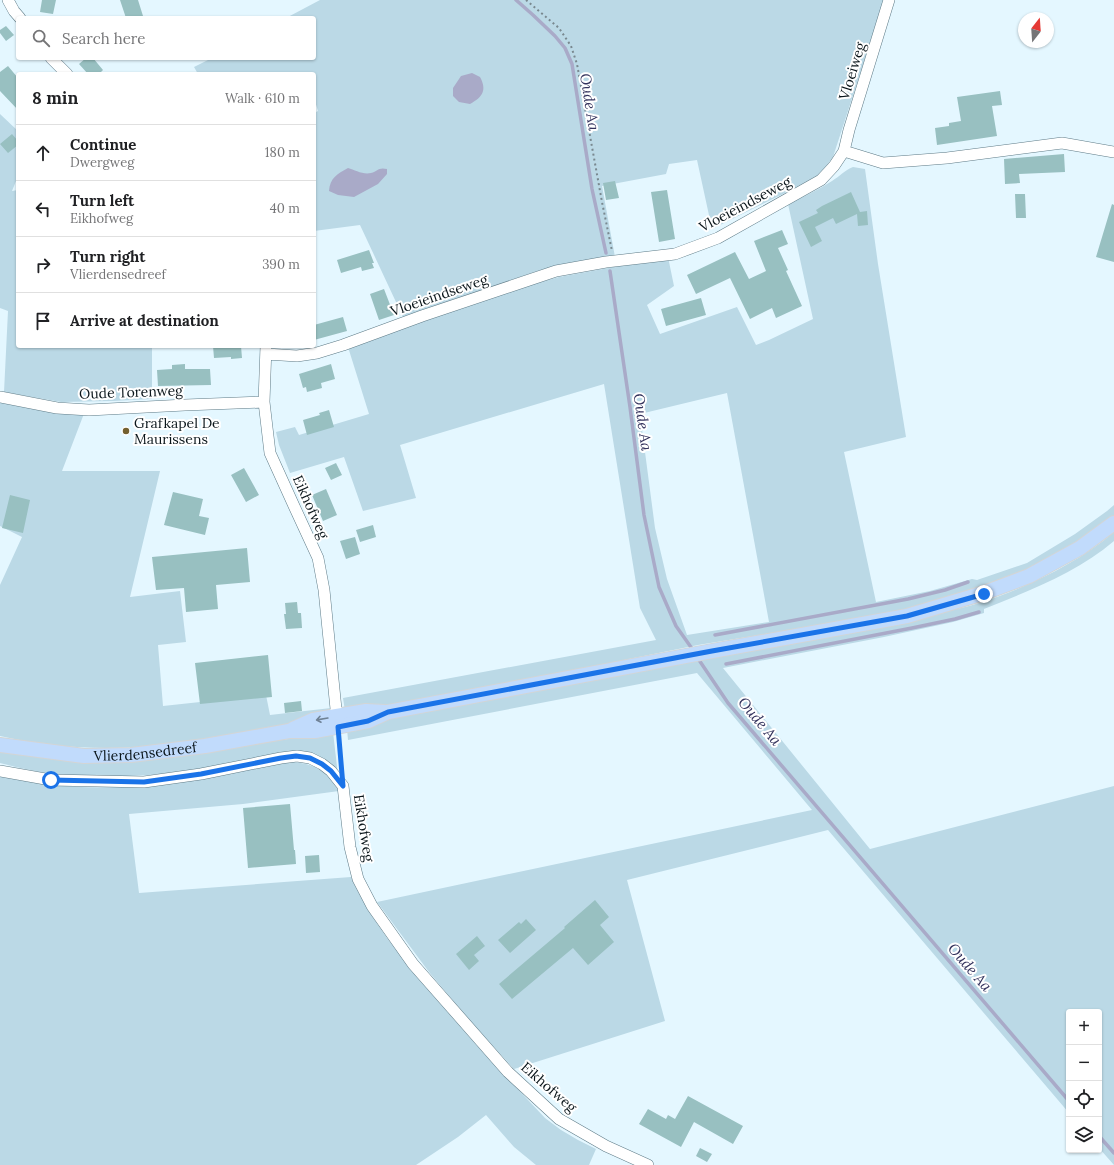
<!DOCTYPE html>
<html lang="en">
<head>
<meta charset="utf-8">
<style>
  :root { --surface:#fff; --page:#f6f6f6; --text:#202124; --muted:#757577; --line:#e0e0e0 }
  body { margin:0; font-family:Lora,serif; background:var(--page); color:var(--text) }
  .controls { position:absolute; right:12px; bottom:12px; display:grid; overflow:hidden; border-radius:4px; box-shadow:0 1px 3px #0004 }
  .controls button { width:36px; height:36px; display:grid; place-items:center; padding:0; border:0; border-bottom:1px solid var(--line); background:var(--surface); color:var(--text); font:20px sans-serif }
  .compass { position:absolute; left:1018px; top:12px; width:36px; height:36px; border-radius:50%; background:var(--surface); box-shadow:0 1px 3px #0004; rotate:17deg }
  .stop { position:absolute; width:12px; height:12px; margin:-9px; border:3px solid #1a73e8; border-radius:50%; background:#fff }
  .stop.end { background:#1a73e8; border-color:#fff; box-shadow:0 1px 4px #0008 }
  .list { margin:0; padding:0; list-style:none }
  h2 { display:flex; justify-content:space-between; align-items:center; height:52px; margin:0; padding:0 16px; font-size:17px }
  h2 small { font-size:13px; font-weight:400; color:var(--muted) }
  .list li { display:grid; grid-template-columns:26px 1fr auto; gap:12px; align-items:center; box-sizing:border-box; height:56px; padding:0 16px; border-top:1px solid var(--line) }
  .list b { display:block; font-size:15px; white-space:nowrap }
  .list p { margin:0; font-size:13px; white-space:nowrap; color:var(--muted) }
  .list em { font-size:13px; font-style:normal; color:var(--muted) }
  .icon { flex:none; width:22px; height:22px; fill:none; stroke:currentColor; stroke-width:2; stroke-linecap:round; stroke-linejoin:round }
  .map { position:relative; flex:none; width:1114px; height:1165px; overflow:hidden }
  .search { position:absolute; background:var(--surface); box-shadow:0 1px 3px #0004; left:16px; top:16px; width:300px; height:44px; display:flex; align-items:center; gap:10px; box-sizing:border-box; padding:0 14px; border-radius:4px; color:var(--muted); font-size:15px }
  .panel { position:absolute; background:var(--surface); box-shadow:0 1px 3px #0004; left:16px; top:72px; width:300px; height:276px; border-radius:4px }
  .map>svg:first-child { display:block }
  .green { fill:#bbd9e6; fill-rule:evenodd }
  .water { fill:#a9aac8 }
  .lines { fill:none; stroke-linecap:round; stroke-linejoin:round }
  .stream { stroke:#a9aac8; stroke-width:3.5 }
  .building { fill:#98c0c1 }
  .minor-casing { stroke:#5e7b87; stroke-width:12 }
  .major-casing { stroke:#d3d5d6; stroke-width:16 }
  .path { stroke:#79888f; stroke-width:2; stroke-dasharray:2 3; stroke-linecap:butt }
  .minor { stroke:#fff; stroke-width:11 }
  .major { stroke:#c1dbfc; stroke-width:14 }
  .oneway { stroke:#6f8296 }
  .route { stroke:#1a73e8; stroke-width:5 }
  .poi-dot { fill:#735f2e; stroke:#fff; stroke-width:1.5 }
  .labels { text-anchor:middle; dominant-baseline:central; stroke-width:4; stroke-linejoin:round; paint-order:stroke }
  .street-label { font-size:14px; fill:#0a151a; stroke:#fff }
  .poi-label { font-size:14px; fill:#0a151a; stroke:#fff; text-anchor:start }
  .water-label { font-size:15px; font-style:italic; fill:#34335d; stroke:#fff }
</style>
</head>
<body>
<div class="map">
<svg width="1114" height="1165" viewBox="0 0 1114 1165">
  <rect width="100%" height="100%" fill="#e4f7ff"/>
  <path class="green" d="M320,0H884L833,157L820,174L783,194L712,229L697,160L669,164L666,174L602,186L615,257L574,263L540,270L403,317L360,225L314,231V113L318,111L314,98V74H198L194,67L212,58H314V18H286Z
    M0,114L18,131V176L12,191L18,190V346H152V399L113,401L61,402L4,392L8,311L0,308Z
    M853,167L865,169L878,264L906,437L844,452L876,602L930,591L972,579L977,580L1027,563L1075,534L1107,511L1114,505V516L1098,529L1041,564L990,586L911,608L850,620L698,645L550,675L405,703L345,711L343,698L656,640L640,608L604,384L400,445L416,498L363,511L344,457L290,473L279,445L276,432L295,427L299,435L369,414L348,347L511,290L559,277L668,257L674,286L647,305L660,334L737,307L756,345L769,340L813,319L788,204C803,197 818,190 832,181C840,176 845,170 853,167ZM727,393L769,622L687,635L667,579L655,528L640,414Z
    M0,402L85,411L62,471H160L130,597L180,591L186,642L158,645L163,706L266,695L270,715L331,708V713C313,718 294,724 275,727C260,731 245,732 230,735C207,739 184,743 161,745C107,751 52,748 0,736V585L22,537L0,526Z
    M1114,532V541C1077,573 1028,591 984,609V613L953,622L884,637L723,668L870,849L1114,786V1165L1099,1148V1012H1069V1113L828,830L627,880L665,1021L514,1069L472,1023L429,972L377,902L812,810L697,673L348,740L347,729L387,718L943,612C955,609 967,607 979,603C1024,589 1078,563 1114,532Z
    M333,732L338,775L310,756C282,759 254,761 226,765C201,768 176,773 150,775C113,777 73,778 35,771C24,769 12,766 0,763V748L135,760L173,757Z
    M287,762C303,762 317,765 328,776C333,781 337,785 339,791L243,804L129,814L139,893L351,877L357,890L372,916L387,938L417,977L479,1048L545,1118L561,1130L578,1140L596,1149L589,1165H536L514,1147L486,1115L458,1137L416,1165H0V776C22,781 45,785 67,786C86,788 104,787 123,787Z"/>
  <path class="water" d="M472,73L480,77C487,90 483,97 470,104L459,102L453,96V88L461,76Z
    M348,168C355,170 363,175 371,173C378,171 378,167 387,169V174L378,184L354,197L338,195L329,191C330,178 337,174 348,168Z"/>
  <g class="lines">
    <path class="stream" d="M516,0L533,15L555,36L565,48L572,64L592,189L606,253
      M610,271L630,407L644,515L659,587L676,626L693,650
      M715,635L908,599L945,590L968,582
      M697,657L728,703L1069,1101
      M726,664L912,628L955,619L979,612
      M1099,1136L1114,1153"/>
  </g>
  <path class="building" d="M42,0H56L53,14L40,12Z
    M120,0H138L143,16L136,18H126Z
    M6,26L14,35L6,41L0,33V30Z
    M86,58H93L103,70L99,74H88L79,64Z
    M8,66L18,78V110L0,91V72Z
    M1000,91L1002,105L992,106L997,136L937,145L935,128L949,126V123L961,121L957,97Z
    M12,134L18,141V145L8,153L0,144Z
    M1064,154L1065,172L1019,174L1020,183L1005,184L1004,159Z
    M615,181L619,198L606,200L603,183Z
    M667,190L675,239L659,242L651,192Z
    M851,192L860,212L867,211L868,225L858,226L857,214L836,224L833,218L815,227L822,241L811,247L799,222L818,213L816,210L822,206Z
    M1015,194H1025L1026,218H1016Z
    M1112,204L1114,205V262L1096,257Z
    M782,230L788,244L778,248L788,270L786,271L802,306L776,318L772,308L750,319L730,278L696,294L687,275L735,252L749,279L766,271L754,241Z
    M369,250L374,263H372L374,268L362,271L361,267L341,273L337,260Z
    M384,289L394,315L379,320L370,294Z
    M701,298L706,315L666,326L661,309Z
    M343,317L347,331L314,340V325Z
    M213,346H241L242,358L231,359V357L214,358Z
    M185,364V369H210L211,385L158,386L157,370L172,369V365Z
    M331,364L335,379L321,383L322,388L307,392L306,387L303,388L299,374Z
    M329,410L334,427L307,435L303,420L320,415L319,413Z
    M336,463L342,475L331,480L325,468Z
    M244,468L259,495L246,502L231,475Z
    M326,489L337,515L323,521L312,495Z
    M173,492L203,499L199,516L209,518L205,535L164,525Z
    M10,495L30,500L23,533L2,528Z
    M373,525L376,537L360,542L356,530Z
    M355,537L360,554L346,559L340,541Z
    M247,548L250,582L216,585L218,609L186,612L184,588L156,590L152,557Z
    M297,602L298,613H301L302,628L286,629L284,614H286L285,603Z
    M268,655L272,697L200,704L195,663Z
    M301,701L302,711L285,713L284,703Z
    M290,804L294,850H295L296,864L248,868L243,808Z
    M319,855L320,872L306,873L305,856Z
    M595,900L609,917L600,925L614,942L588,965L573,948L512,999L499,984L565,928L564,927Z
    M526,919L536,930L510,953L498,940L519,922L521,924Z
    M477,936L485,946L474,955L479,961L469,970L456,954Z
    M688,1096L743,1126L733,1144L694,1122L681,1147L639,1124L648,1109L666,1119L668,1115L675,1119Z
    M700,1148L712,1154L707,1162L696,1156Z"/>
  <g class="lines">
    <defs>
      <path id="minor" d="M8,0L14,11L20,18
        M51,58L67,74
        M844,151L883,163L947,158L1062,143L1114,152
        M266,346L264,402L270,453L294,506L318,558L324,590L336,709
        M266,354L297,356L317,353L343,345L422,316L556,271L606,262L675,254L718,238L821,180L834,166L844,151L849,130L889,0
        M0,397L57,408L89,410L185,405L264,402
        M0,771L51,780L144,782L201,774L281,758L297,756L310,758L322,764L331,771L343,786L350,847L358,879L372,906L413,964L508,1072L559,1119L606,1146L648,1165"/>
      <g id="major">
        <path d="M293,729L313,720L366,711L385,712"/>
        <path id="s1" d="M0,745L84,756L131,755L205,746L289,731H315L368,721L388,712L712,651L907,616L984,593L1029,576L1080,548L1114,523"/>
      </g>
    </defs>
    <use href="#minor" class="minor-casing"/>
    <use href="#major" class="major-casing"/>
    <path class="path" d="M526,0L559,28L571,46L577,64L602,202L612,251
      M339,738L341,765"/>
    <use href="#minor" class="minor"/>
    <use href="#major" class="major"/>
  </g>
  <defs><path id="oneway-shaft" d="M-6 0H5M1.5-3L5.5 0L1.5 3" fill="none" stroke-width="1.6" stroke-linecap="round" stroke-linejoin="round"/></defs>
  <use class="oneway" href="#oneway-shaft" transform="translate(322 719) rotate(170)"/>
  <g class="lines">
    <path class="route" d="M51,780L144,782L201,774L281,758L296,756L310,758L322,764L331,771L343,786L338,727L368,721L388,712L712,651L907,616L984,594"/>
  </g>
  <circle class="poi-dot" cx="126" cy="431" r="4"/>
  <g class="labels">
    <g class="street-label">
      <text transform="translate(852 71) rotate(-73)">Vloeiweg</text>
      <text transform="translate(745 204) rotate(-28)">Vloeieindseweg</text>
      <text transform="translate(439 295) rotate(-19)">Vloeieindseweg</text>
      <text transform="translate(131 392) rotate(-2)">Oude Torenweg</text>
      <text transform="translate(311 507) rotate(66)">Eikhofweg</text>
      <text stroke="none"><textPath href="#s1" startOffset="146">Vlierdensedreef</textPath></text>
      <text transform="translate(364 828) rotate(81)">Eikhofweg</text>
      <text transform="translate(549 1087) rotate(41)">Eikhofweg</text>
    </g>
    <g class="poi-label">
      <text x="134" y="423">Grafkapel De<tspan x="134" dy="16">Maurissens</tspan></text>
    </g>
    <g class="water-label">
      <text transform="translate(590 102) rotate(81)">Oude Aa</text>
      <text transform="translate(643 422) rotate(82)">Oude Aa</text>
      <text transform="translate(760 721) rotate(50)">Oude Aa</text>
      <text transform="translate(970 967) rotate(49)">Oude Aa</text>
    </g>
  </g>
</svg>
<div class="controls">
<button>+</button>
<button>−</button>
<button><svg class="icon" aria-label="locate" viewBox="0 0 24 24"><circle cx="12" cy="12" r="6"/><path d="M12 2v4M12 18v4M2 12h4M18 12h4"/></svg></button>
<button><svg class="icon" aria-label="layers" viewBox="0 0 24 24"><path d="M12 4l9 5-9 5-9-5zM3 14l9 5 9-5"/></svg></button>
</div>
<svg class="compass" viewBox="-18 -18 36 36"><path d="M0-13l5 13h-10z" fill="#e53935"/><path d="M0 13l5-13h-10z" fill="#757577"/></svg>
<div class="stop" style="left:51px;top:780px"></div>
<div class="stop end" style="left:984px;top:594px"></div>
<div class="search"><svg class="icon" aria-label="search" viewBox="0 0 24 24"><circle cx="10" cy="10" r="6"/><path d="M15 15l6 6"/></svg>Search here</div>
<section class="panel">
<h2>8 min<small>Walk · 610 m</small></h2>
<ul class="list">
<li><svg class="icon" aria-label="ahead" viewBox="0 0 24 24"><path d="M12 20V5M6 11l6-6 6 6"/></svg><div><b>Continue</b><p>Dwergweg</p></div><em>180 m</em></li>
<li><svg class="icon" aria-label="left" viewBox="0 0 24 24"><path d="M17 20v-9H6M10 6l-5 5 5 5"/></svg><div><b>Turn left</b><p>Eikhofweg</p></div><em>40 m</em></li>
<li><svg class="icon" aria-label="right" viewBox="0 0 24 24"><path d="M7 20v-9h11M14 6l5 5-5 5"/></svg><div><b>Turn right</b><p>Vlierdensedreef</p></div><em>390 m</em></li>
<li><svg class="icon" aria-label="arrive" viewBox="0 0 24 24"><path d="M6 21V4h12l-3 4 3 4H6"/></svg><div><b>Arrive at destination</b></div></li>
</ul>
</section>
</div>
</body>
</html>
